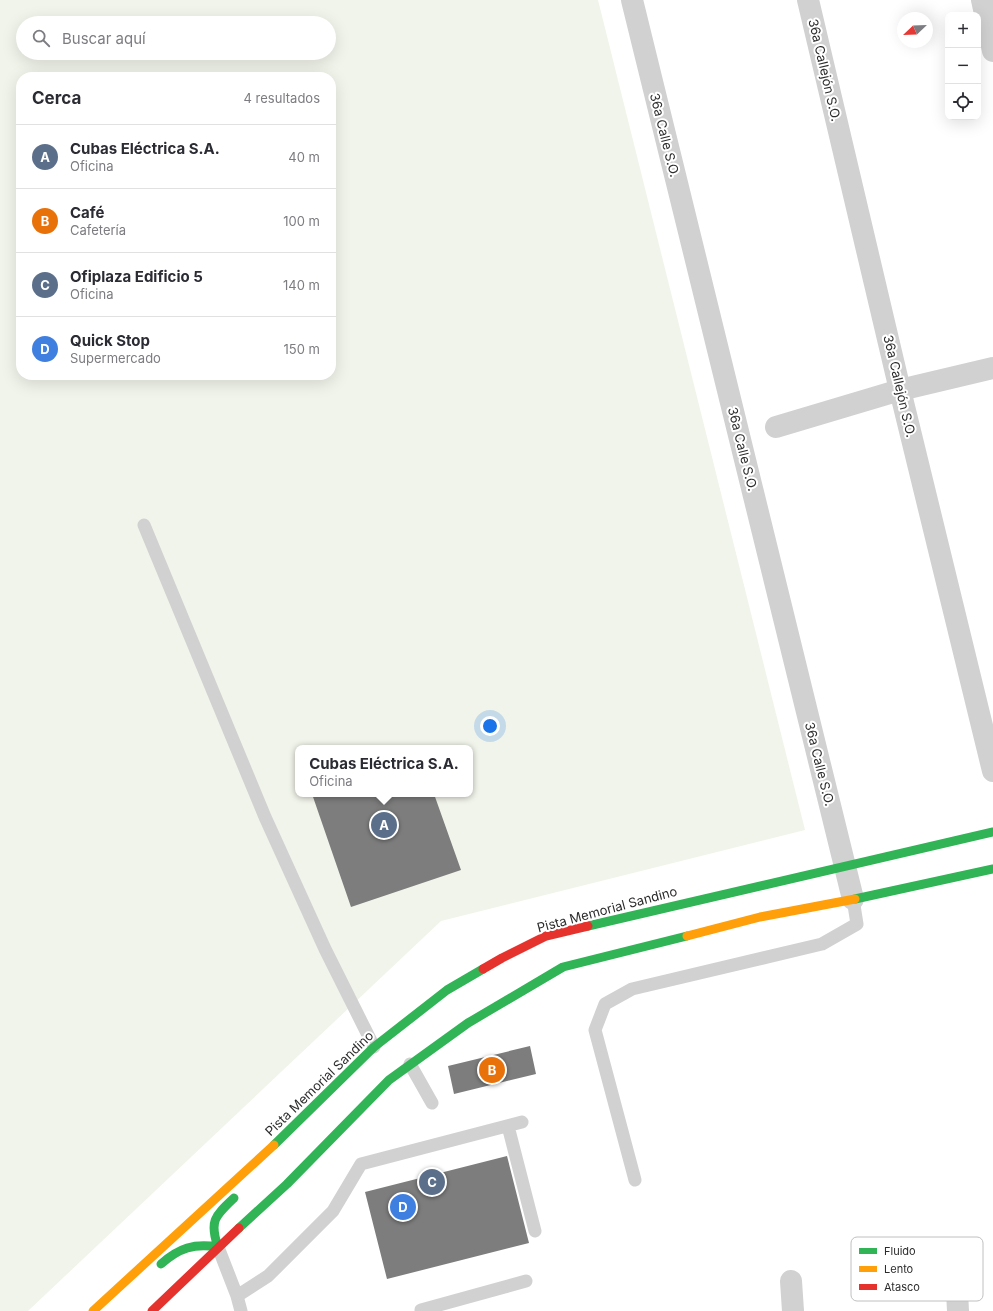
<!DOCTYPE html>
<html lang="es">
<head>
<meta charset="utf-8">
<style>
  :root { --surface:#fff; --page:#f2f2f3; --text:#2b2b33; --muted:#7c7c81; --line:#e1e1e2; --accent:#767676 }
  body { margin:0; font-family:Inter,sans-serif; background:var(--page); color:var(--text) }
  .controls { position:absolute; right:12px; top:12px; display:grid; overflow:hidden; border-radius:8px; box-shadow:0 4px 16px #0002 }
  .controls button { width:36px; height:36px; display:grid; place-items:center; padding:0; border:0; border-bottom:1px solid var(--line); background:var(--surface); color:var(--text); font:20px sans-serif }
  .compass { position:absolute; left:897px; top:12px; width:36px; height:36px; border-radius:50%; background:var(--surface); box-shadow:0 4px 16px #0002; rotate:247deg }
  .you { position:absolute; left:490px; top:726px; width:14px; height:14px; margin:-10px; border:3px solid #fff; border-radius:50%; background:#1a73e8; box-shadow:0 0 0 6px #1a73e833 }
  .badge { display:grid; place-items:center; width:26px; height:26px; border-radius:50%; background:var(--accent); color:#fff; font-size:13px; font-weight:700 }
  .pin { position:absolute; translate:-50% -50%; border:2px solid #fff; box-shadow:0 1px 4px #0006 }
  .popup { position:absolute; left:295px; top:745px; width:178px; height:52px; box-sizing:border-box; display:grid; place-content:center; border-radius:8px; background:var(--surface); filter:drop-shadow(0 1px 3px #0005); font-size:13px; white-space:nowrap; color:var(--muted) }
  .popup b { font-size:15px; color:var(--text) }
  .popup::after { content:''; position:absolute; left:50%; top:100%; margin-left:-8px; border:8px solid transparent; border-top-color:var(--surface) }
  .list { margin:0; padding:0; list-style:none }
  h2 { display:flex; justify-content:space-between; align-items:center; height:52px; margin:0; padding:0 16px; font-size:17px }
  h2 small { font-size:13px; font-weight:400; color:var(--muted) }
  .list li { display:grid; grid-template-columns:26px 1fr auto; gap:12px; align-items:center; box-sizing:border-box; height:64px; padding:0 16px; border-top:1px solid var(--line) }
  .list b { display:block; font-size:15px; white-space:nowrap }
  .list p { margin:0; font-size:13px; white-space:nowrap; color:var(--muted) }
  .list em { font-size:13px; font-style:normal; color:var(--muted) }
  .icon { flex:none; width:22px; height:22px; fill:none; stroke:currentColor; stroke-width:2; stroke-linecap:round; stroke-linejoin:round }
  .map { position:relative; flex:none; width:993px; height:1311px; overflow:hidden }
  .search { position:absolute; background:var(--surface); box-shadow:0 4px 16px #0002; left:16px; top:16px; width:320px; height:44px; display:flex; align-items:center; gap:10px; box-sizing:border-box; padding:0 14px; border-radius:22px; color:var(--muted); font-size:15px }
  .panel { position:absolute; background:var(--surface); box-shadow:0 4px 16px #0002; left:16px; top:72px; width:320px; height:308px; border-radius:16px }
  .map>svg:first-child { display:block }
  .green { fill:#f1f4ea; fill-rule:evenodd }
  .building { fill:#7d7d7d }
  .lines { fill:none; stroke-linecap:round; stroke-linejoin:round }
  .lane { stroke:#d1d1d1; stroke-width:13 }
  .street { stroke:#d1d1d1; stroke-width:22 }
  .fast { stroke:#30b455; stroke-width:9 }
  .slow { stroke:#ff9f0a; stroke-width:9 }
  .jam { stroke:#e5322d; stroke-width:9 }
  .labels { text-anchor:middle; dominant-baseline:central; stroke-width:4; stroke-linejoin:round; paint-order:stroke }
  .street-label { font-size:13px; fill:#2c2c2c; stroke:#fff }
  .key { fill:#fff; stroke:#c0c0c0; stroke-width:1 }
  .key-label { font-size:11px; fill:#2c2c2c }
</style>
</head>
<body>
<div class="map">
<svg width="993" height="1311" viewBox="0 0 993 1311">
  <rect width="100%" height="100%" fill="#fff"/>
  <path class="green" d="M0,0H598L805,830L441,921L28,1311H0ZM23,23H329V53H23ZM21,77H331V375H21ZM298,748H470V794H298Z"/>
  <path class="building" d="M312,794H434L461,870L351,907Z
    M530,1046L536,1074L454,1094L448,1066Z
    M507,1156L529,1243L387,1279L365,1192Z"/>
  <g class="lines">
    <path class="lane" d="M144,525L265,817L325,949L374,1047
      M410,1064L432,1103
      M508,1126L535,1231
      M635,1180L595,1030L605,1004L632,989L822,944L857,924L853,899
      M218,1247L237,1296L241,1311
      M237,1296L268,1276L333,1211L361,1164L522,1122
      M421,1311V1310L526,1281"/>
    <path class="street" d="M632,0L853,899
      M808,0L900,390L993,771
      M982,0L993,51
      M776,427L900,390L993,368
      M955,1251L958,1311
      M791,1281L793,1311"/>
    <path class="fast" d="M855,899L993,869
      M588,926L993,832
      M274,1145L374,1047L447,990L483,969
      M239,1228L287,1184L389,1080L468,1023L563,967L687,936
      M218,1247C209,1221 215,1216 234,1198
      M161,1264C179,1248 194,1243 218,1247"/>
    <path class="slow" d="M687,936L760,917L855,899
      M93,1311L274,1145"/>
    <path class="jam" d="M483,969L502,958L546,936L588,926
      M152,1311L239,1228"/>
  </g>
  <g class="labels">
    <g class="street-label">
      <text transform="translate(825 70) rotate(77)">36a Callejón S.O.</text>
      <text transform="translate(665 135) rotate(76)">36a Calle S.O.</text>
      <text transform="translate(900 386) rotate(77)">36a Callejón S.O.</text>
      <text transform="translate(743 449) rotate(76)">36a Calle S.O.</text>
      <text transform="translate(820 764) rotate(76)">36a Calle S.O.</text>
      <text transform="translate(607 909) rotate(-15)">Pista Memorial Sandino</text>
      <text transform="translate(319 1083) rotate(-44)">Pista Memorial Sandino</text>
    </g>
  </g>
  <rect x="851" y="1237" width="132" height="64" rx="6" class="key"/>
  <rect x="859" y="1248" width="18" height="6" fill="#30b455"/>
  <rect x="859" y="1266" width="18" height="6" fill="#ff9f0a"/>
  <rect x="859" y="1284" width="18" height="6" fill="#e5322d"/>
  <g class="key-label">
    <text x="884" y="1255">Fluido</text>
    <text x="884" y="1273">Lento</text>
    <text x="884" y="1291">Atasco</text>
  </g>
</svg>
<div class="controls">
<button>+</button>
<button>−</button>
<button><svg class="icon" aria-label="locate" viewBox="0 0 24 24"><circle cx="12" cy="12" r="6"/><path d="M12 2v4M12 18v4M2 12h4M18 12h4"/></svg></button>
</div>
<svg class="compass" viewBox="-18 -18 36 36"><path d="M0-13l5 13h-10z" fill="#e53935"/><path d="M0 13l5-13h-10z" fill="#7c7c81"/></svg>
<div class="you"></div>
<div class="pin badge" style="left:384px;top:825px;background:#5c6f8a">A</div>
<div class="popup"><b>Cubas Eléctrica S.A.</b>Oficina</div>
<div class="pin badge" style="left:492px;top:1070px;background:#e8710a">B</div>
<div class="pin badge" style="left:432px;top:1182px;background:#5c6f8a">C</div>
<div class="pin badge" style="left:403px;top:1207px;background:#3f7fe0">D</div>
<div class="search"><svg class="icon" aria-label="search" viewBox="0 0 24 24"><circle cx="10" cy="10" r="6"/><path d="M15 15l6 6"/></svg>Buscar aquí</div>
<section class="panel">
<h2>Cerca<small>4 resultados</small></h2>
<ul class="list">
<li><span class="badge" style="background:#5c6f8a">A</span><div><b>Cubas Eléctrica S.A.</b><p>Oficina</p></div><em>40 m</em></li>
<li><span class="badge" style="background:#e8710a">B</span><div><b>Café</b><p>Cafetería</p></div><em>100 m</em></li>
<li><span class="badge" style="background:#5c6f8a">C</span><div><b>Ofiplaza Edificio 5</b><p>Oficina</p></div><em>140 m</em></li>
<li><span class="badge" style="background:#3f7fe0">D</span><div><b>Quick Stop</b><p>Supermercado</p></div><em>150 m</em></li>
</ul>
</section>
</div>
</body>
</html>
